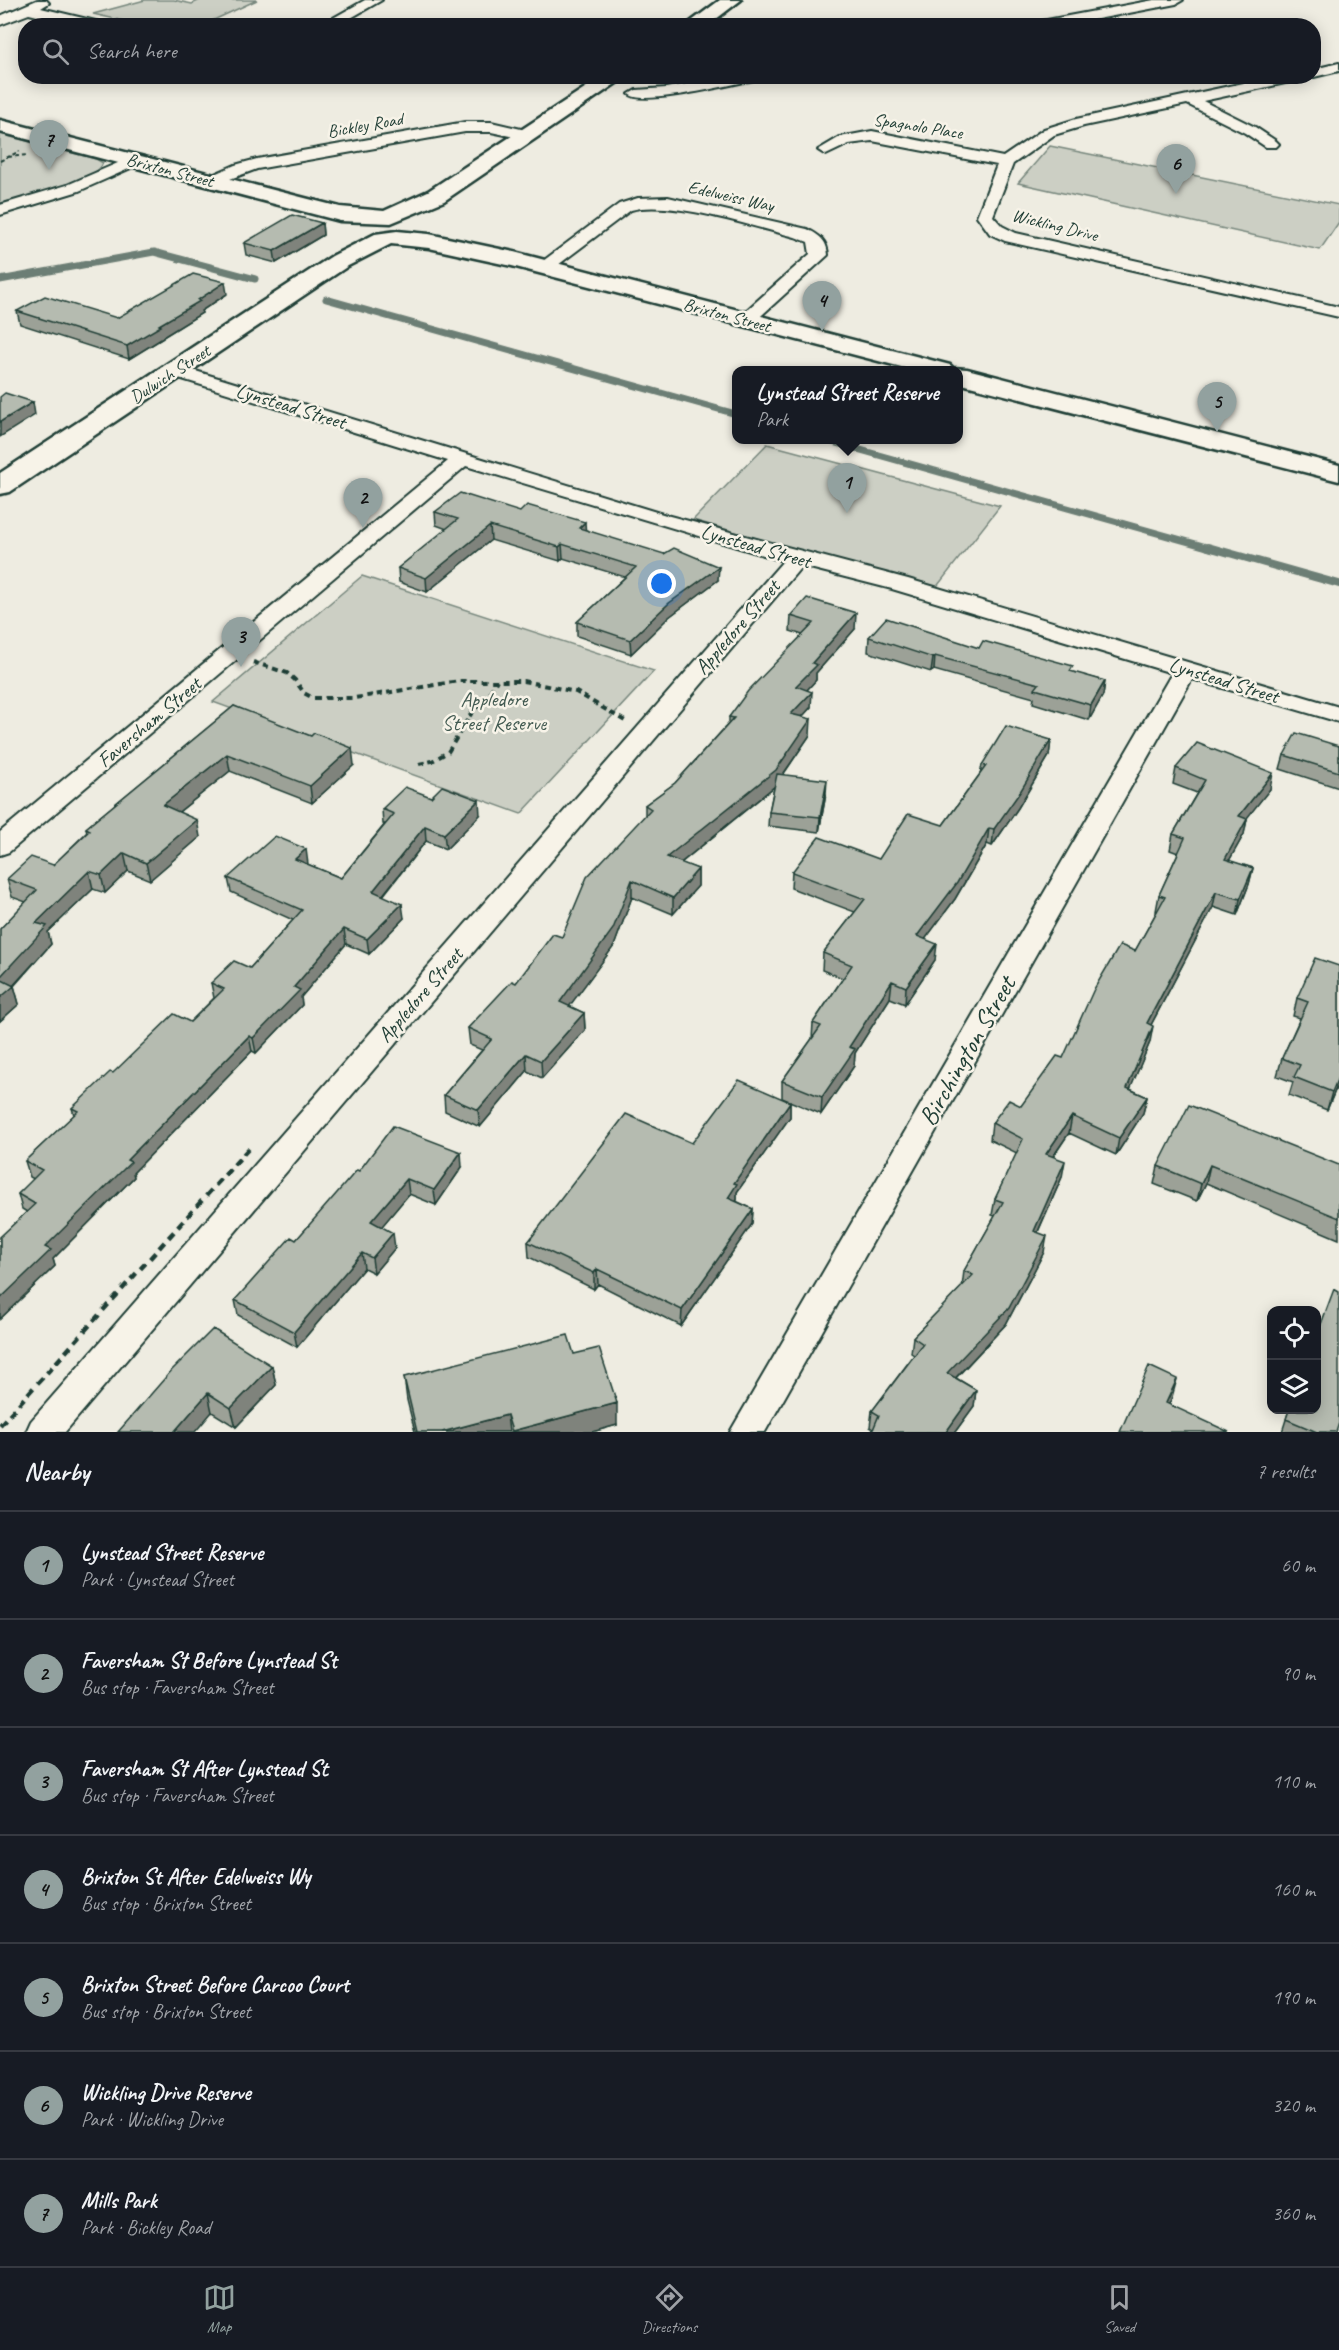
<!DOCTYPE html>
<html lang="en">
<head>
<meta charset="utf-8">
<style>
  :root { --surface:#171b24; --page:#20242c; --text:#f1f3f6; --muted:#9ea1a6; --line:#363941; --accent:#92a19f }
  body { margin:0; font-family:Caveat,sans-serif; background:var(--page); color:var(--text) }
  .controls { position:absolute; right:18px; bottom:18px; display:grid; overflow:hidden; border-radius:12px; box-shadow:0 3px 15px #0003 }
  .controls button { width:54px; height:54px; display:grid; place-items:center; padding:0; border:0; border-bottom:2px solid var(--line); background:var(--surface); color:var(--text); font:30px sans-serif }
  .you { position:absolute; left:662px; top:584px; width:21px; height:21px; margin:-15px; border:4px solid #fff; border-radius:50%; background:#1a73e8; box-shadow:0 0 0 9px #1a73e833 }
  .badge { display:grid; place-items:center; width:39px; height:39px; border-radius:50%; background:var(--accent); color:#111; font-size:20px; font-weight:700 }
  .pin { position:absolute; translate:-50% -50px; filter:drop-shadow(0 2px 3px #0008) }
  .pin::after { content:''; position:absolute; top:32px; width:21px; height:18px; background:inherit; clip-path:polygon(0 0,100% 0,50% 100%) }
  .popup { position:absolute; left:732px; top:366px; width:231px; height:78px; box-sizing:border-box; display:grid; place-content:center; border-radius:12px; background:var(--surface); filter:drop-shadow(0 2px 4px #0005); font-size:20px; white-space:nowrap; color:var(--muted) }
  .popup b { font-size:22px; color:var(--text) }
  .popup::after { content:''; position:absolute; left:50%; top:100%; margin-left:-12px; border:12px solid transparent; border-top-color:var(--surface) }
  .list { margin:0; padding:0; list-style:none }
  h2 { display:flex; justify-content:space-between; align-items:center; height:78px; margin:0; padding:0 24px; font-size:26px }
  h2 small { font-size:20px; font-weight:400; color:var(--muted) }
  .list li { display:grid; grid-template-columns:39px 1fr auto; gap:18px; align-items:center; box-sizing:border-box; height:108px; padding:0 24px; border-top:2px solid var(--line) }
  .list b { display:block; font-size:22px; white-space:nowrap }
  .list p { margin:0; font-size:20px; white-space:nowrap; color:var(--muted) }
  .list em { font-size:20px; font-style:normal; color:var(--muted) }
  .icon { flex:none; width:33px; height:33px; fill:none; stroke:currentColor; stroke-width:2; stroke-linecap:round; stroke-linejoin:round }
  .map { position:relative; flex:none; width:1339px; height:1432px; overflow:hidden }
  .search { position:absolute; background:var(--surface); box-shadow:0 3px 15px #0003; left:18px; right:18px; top:18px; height:66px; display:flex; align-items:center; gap:15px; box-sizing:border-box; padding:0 21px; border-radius:24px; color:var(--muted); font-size:22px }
  .sheet { height:834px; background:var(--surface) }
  nav { display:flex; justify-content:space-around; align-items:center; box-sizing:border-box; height:84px; border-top:2px solid var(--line); background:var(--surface); font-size:16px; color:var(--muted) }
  nav a { display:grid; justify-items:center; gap:3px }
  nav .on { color:var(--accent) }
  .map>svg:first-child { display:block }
  .green { fill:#cccfc4; stroke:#76867c; stroke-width:1.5 }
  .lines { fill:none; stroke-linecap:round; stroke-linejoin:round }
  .stream-far1 { stroke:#6c7e74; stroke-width:7 }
  .stream { stroke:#6c7e74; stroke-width:8 }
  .street-casing { stroke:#1f3d34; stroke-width:4 }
  .secondary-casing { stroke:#1f3d34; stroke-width:5 }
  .path-far2 { stroke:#1f3d34; stroke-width:2; stroke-dasharray:4 3; stroke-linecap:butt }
  .path-far1 { stroke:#1f3d34; stroke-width:4; stroke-dasharray:6 4.5; stroke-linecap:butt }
  .path { stroke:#1f3d34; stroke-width:4.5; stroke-dasharray:8 6; stroke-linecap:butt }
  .street { fill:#f7f3e8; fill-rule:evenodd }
  .secondary { fill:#f7f3e8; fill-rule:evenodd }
  .wall { fill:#9ca197; stroke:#1f3d34; stroke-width:1.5 }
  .shaded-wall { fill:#7f837b; stroke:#1f3d34; stroke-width:1.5 }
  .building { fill:#b5bbb0; stroke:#1f3d34; stroke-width:1.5 }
  .labels { text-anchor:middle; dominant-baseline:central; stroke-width:5; stroke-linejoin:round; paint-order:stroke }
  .far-street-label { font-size:18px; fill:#1f3d34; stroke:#f7f3e8 }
  .street-label { font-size:21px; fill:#1f3d34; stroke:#f7f3e8 }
  .park-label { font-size:21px; fill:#425a51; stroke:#f7f3e8 }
  .near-street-label { font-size:26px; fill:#1f3d34; stroke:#f7f3e8 }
</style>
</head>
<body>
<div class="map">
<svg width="1339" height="1432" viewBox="0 0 1339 1432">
  <rect width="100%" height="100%" fill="#eeece1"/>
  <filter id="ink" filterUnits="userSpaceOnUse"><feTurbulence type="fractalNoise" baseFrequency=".0167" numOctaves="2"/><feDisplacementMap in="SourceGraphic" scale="12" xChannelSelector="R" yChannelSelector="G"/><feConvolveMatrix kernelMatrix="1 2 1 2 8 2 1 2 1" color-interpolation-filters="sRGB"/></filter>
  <g filter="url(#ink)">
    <path class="green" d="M145,0H174L192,4L200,0H257L203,25H142L93,14Z
      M0,134L96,159L103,163C96,183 21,199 0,203Z
      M1050,146L1339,205V222L1320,250L1018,183Z
      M767,444L1000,506L935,589L693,520Z
      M362,576L654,671L521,814L213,702Z"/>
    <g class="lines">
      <path class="stream-far1" d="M0,280L154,252L255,279
        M326,299L736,414
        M825,440L1214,549"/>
      <path class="stream" d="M1208,547L1339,584"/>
      <defs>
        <path id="street" d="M37,0H46L49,3L41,8L104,23L106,26H80L29,14L0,25V16Z
          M365,0H382L337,26H319Z
          M1154,0H1183L1176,4L1061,26H1029L1036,22Z
          M1339,63V71L1314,77L1311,76H1314V69Z
          M727,76H761L754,80C734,84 640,107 629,94L636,90L666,88Z
          M1276,76H1306L1299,80L1203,101L1255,127L1276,141L1279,144L1276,147H1266L1245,133L1187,104L1084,126L1054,135L1013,164L993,216L1002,226L1016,233L1339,307V317L1005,241L990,234L977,216L997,165L872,141L849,144L826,155L818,150L840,137L872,131L1003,157L1044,129L1076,119Z
          M465,122H491L534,132L537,135L529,140L491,132H465L257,169L211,186L203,181L205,178L235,165L257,159Z
          M134,156L140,158L142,161L140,164L79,191L0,215V205L67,185Z
          M668,197L807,229C819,235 827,240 828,255L752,324H740L737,320L740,316L810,254L808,242L795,237C754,227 669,199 631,210L550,271H538L535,267L619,204L638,198Z
          M176,365L666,515L908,579L1339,707V722L1192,679L765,1432H730L1172,673L892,589L802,566L65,1432H26L31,1421L783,561L466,466L9,852L0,855V832L448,461L169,375L167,371L169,367Z"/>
        <path id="secondary" d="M720,0H741L707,26H685Z
          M603,76H627L444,201L391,223L340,221L0,132V120L340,207L384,211L428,191Z
          M397,231L429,234L514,252L950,365L953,368L967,369L1339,465V481L958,383V370H913L512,266L429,248L391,244L348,266L10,492L0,494V473L332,256L375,234Z"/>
      </defs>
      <use href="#street" class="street-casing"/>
      <use href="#secondary" class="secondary-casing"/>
      <path class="path-far2" d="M8,157L28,155
        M0,161L20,151"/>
      <path class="path-far1" d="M253,662L287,673L295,680L304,693L313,698H355L459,681H523L576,692L625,721
        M419,764L432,761L448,752L471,714L489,694L497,680"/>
      <path class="path" d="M0,1425L250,1147"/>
      <use href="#street" class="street"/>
      <use href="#secondary" class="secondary"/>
    </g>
    <path class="wall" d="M322,223L323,235L276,263L246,255L244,243Z
      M227,294L201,311L202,313L163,337V338L129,359L20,324L17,311L117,318Z
      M435,512H520L586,530L718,580L669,617L631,654L577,636V622L625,577L563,558L560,561L491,540L427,592L399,582L398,568L447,529L436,525Z
      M791,616L855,629L816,673V680L807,690L811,707L802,717L810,735L783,775L826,794L819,832L768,826L769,812L774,787L681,863L698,869V886L673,914L632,897L614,946L569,1006L584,1013L585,1030L542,1078L527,1071L480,1127L445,1111L444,1095L482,1050L470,1045L468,1028L516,983L562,937L645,815V805L675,783L729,723V717L803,635L790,631Z
      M869,637L979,648L1105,681L1103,695L1089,720L1033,703L1034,698L934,670L931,672L868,652Z
      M234,706L354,765L312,803L230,771L179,812L200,837L150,880L128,871L105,893L93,889L48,932L51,944L14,986L19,1004L0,1021V929L26,902L12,897L7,879L53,865L87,832L86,828Z
      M1051,740L1049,756L1018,808L992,846L987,844L955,899L925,939L935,960L905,1004L890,998L855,1053L854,1066L821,1114L782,1098V1081L812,1039L813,1023L843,978L822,970L823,953L855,912L791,888L792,872L879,859L943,825L980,774L982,765Z
      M1339,746V788L1280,769L1284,755Z
      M1176,768L1270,789L1246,818L1247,819L1244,834L1229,861L1253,868L1249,884L1237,915L1213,907L1151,1025L1150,1042L1130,1089L1147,1097L1143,1113L1116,1155L1069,1133L1053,1157L1062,1177L1038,1232L1044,1252L1006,1324L956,1378L976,1390L974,1406L955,1432H872L873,1429L870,1427L872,1411L914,1355L911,1353L913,1337L962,1287L964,1271L995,1216L992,1215L995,1199L1017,1153L990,1140L992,1123L1021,1106L1063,1058L1135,951L1157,911H1156L1159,895L1178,853L1170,850L1173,834L1197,793L1173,784Z
      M382,809L480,815L446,849L426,841L383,896L404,918L369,954L346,944L301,997L302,1005L256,1053L252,1051L133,1173L134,1177L53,1259L55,1266L0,1319V1237L27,1212L22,1209L18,1194L34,1179L30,1177L25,1161L74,1115L72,1108L113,1073L190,1022L214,998L211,983L250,968L293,920L231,892L228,878L308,864H307L341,878L385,824H383Z
      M1339,966V1081L1327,1110L1289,1095L1293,1082L1277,1076L1282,1058L1300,1018L1293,1016L1297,998Z
      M790,1102V1117L737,1192V1200L736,1201L753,1209L752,1224L681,1326L598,1284L594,1289L529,1257L528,1242L692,1143Z
      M1339,1165V1239L1206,1183L1197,1201L1154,1184L1158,1166Z
      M462,1167L436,1205L409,1194L381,1227L395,1248L374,1273L364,1268L297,1347L238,1315L235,1300L296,1240L359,1171Z
      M574,1354L617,1425L592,1432H415L407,1400L404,1377Z
      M272,1366L276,1385L236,1427L212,1412L118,1432Z
      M1289,1410L1336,1432H1282Z"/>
    <path class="shaded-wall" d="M322,223L323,235L276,263L274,251Z
      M225,282L227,294L201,311L202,313L163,337V338L129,359L127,346Z
      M33,402L35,415L0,437V422Z
      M585,522L586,536L579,528Z
      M490,526L491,540L427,592L426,578Z
      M562,544L563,558L560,561L559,547Z
      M719,567L718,580L669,617L631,654L630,640L669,603Z
      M856,613L855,629L816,673V680L796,702V686L812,663Z
      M935,656L934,670L931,672L933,658Z
      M1105,681L1103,695L1089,720L1091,705Z
      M812,692L811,707L790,730L791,714Z
      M811,719L810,735L775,786L667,874V857Z
      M1051,740L1049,756L1018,808L992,846L994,829Z
      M352,748L354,765L312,803L310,786Z
      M227,754L230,771L166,822L163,805Z
      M1273,773L1270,789L1236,832L1239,816Z
      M827,780L826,794L819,832L820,817Z
      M479,800L480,815L446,849L444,834Z
      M1247,819L1244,834L1221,875L1225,859Z
      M197,820L200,837L150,880L146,863Z
      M425,826L426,841L374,906L373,891Z
      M989,828L987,844L955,899L915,953L917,936Z
      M306,849L308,864L297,874L295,859Z
      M124,853L128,871L105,893L101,875Z
      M1253,868L1249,884L1237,915L1240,899Z
      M698,869V886L673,914V898Z
      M89,871L93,889L48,932L51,944L10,989L14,986L19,1004L0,1021V977L36,923Z
      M632,880V897L614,946L560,1019V1002Z
      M1216,892L1213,907L1143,1040L1147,1023Z
      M402,904L404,918L369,954L367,939Z
      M344,929L346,944L301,997L302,1005L256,1053L253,1038L294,987Z
      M937,944L935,960L905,1004L906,987Z
      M892,981L890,998L855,1053L854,1066L821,1114L822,1097L849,1047Z
      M584,1013L585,1030L542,1078L541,1061Z
      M1153,1026L1150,1042L1124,1104L1127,1088Z
      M249,1036L252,1051L133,1173L134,1177L53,1259L55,1266L0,1319V1299L45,1247L127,1160Z
      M526,1054L527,1071L480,1127L478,1110Z
      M1339,1075V1081L1327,1110L1332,1092Z
      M1147,1097L1143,1113L1116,1155L1119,1138Z
      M790,1102V1117L737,1192V1200L727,1213L728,1198L734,1183Z
      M1072,1116L1069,1133L1043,1171L1046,1154Z
      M461,1152L462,1167L436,1205L434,1190Z
      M1065,1161L1062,1177L1031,1247L1034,1231Z
      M1210,1165L1206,1183L1197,1201L1201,1184Z
      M407,1179L409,1194L373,1237L371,1221Z
      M753,1209L752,1224L681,1326L682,1310Z
      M393,1233L395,1248L374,1273L372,1258Z
      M1047,1236L1044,1252L1006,1324L945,1389L947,1373Z
      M362,1253L364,1268L297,1347L294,1332Z
      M597,1269L598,1284L594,1289V1273Z
      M272,1366L276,1385L236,1427L231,1408Z
      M1177,1379L1172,1397L1162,1422L1166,1403Z
      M976,1390L974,1406L955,1432H946Z
      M208,1393L212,1412L195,1432H174Z
      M617,1403V1425L592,1432H512V1431Z
      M507,1415L509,1432H442Z"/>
    <path class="building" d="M292,215L322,223L274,251L244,243Z
      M193,274L225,282L198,300L200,301L159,325L161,326L127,346L17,311L45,296L117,318Z
      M5,393L33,402L0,422V397Z
      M460,493L520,512L527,505L585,522L579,528L664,554L674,548L719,567L669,603L630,640L577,622L636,567L562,544L559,547L490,526L426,578L398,568L458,519L435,512Z
      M807,598L856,613L812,663L817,665L796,686L812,692L791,714L811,719L776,770L667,857L698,869L673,898L632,880L613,929L560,1002L584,1013L541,1061L526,1054L478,1110L444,1095L492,1039L468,1028L512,981L516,983L553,934L562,937L587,877L651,809L645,805L675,783L734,718L729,717L748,691L814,623L791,616Z
      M886,618L979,648L983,641L1073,666L1070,671L1105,681L1091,705L1035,689L1039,684L935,656L933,658L869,637Z
      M234,706L311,736L314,733L352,748L310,786L227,754L163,805L197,820L146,863L124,853L101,875L89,871L36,923L47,926L0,977V929L37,890L7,879L31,857L53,865L90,830L86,828Z
      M1006,726L1051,740L1020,792L994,829L989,828L957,883L917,936L937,944L906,987L892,981L849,1047L855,1049L822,1097L782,1081L821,1026L813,1023L852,965L823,953L865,899L792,872L819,837L879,859L908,814L943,825L986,766L982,765Z
      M1296,733L1339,746V772L1284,755Z
      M1197,743L1273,773L1239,816L1247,819L1225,859L1253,868L1240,899L1216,892L1147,1023L1153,1026L1127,1088L1147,1097L1119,1138L1072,1116L1046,1154L1065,1161L1034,1231L1047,1236L1009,1308L947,1373L976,1390L946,1432H872L879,1415L872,1411L923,1344L913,1337L973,1275L964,1271L1003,1202L995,1199L1023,1139L992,1123L1009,1100L1021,1106L1057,1056L1063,1058L1094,989L1120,945L1135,951L1165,897L1159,895L1185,838L1173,834L1205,780L1176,768Z
      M777,774L827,780L820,817L769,812Z
      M442,786L479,800L444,834L425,826L373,891L402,904L367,939L344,929L294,987L300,990L253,1038L249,1036L127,1160L131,1162L45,1247L51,1250L0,1299V1237L35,1204L18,1194L42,1170L25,1161L78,1111L72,1108L110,1072L113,1073L174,1014L190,1022L224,989L211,983L234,961L250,968L302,910L228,878L275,836L306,849L295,859L341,878L394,814L382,809L405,787L431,797Z
      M1315,958L1339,966V1075L1332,1092L1294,1077L1300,1065L1282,1058L1308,1002L1297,998Z
      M0,979L14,986L0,998Z
      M739,1080L790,1102L734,1183L737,1184L728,1198L753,1209L682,1310L597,1269L594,1273L528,1242L626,1114L692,1143Z
      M1189,1105L1339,1165V1218L1210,1165L1201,1184L1158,1166Z
      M393,1126L461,1152L434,1190L407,1179L371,1221L393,1233L372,1258L362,1253L294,1332L235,1300L291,1237L296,1240L357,1170L359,1171Z
      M1334,1289L1339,1292V1423L1336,1432H1317L1286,1419L1289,1410H1317V1335Z
      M213,1329L272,1366L231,1408L208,1393L174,1432H118L172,1370Z
      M568,1335L574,1354L599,1348L617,1403L512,1431L507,1415L442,1432H417L404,1377Z
      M1149,1366L1177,1379L1166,1403L1229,1432H1120Z"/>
  </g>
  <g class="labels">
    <g class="far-street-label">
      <text transform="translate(365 125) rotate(-10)">Bickley Road</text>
      <text transform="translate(918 126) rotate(9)">Spagnolo Place</text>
      <text transform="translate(170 170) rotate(15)">Brixton Street</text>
      <text transform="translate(731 196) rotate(13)">Edelweiss Way</text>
      <text transform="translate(1055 225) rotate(14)">Wickling Drive</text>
      <text transform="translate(727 315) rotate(15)">Brixton Street</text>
      <text transform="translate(170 374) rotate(-33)">Dulwich Street</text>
    </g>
    <g class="street-label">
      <text transform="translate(291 406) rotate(17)">Lynstead Street</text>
      <text transform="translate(756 546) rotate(16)">Lynstead Street</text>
      <text transform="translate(737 627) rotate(-49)">Appledore Street</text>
      <text transform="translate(1224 680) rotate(17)">Lynstead Street</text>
      <text transform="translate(149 722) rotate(-40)">Faversham Street</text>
      <text transform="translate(420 995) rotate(-49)">Appledore Street</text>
    </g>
    <g class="park-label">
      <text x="494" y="699">Appledore<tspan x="494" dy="24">Street Reserve</tspan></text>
    </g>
    <g class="near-street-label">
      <text transform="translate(967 1051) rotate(-60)">Birchington Street</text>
    </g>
  </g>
</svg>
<div class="controls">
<button><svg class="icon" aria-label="locate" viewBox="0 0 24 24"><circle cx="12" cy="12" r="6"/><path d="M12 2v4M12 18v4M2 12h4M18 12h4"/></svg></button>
<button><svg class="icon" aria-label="layers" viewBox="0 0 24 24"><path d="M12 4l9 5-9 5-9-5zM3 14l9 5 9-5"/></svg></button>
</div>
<div class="you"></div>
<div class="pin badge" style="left:847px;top:513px">1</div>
<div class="popup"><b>Lynstead Street Reserve</b>Park</div>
<div class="pin badge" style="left:363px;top:528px">2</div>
<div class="pin badge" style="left:241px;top:667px">3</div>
<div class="pin badge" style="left:822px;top:331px">4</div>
<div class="pin badge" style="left:1217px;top:432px">5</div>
<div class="pin badge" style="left:1176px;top:194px">6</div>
<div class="pin badge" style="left:49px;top:170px">7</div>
<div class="search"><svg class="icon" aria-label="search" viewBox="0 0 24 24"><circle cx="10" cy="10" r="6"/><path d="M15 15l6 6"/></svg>Search here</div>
</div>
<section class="sheet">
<h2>Nearby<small>7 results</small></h2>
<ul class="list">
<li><span class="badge">1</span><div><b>Lynstead Street Reserve</b><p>Park · Lynstead Street</p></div><em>60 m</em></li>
<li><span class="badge">2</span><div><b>Faversham St Before Lynstead St</b><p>Bus stop · Faversham Street</p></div><em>90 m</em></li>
<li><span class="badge">3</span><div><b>Faversham St After Lynstead St</b><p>Bus stop · Faversham Street</p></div><em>110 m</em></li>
<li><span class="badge">4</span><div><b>Brixton St After Edelweiss Wy</b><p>Bus stop · Brixton Street</p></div><em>160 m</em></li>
<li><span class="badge">5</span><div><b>Brixton Street Before Carcoo Court</b><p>Bus stop · Brixton Street</p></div><em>190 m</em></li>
<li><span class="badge">6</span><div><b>Wickling Drive Reserve</b><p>Park · Wickling Drive</p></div><em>320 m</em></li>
<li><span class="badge">7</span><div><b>Mills Park</b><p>Park · Bickley Road</p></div><em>360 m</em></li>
</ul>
</section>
<nav>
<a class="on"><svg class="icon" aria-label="map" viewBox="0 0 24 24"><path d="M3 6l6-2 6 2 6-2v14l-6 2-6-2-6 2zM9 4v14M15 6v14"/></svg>Map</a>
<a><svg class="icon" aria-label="directions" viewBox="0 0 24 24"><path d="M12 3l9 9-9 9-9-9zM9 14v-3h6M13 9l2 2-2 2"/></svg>Directions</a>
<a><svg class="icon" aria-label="saved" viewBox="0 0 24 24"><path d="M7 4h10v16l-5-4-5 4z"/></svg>Saved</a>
</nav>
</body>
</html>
